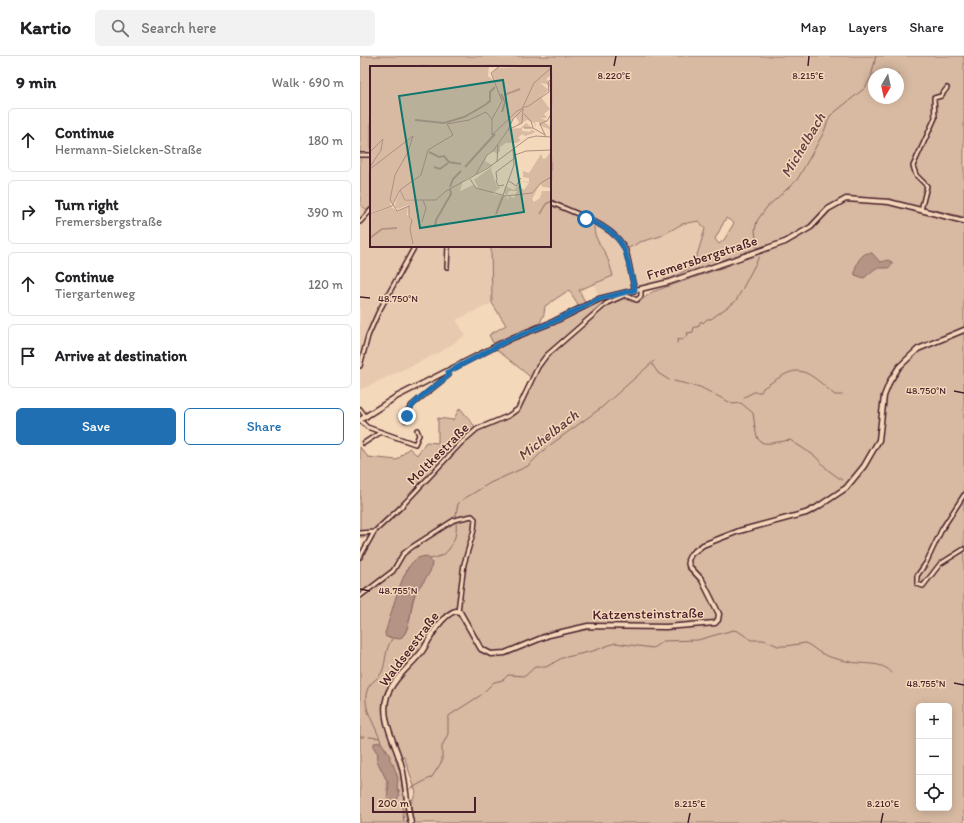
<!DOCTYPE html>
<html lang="en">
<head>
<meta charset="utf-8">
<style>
  :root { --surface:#fff; --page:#f2f2f2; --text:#202124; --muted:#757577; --line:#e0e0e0; --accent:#1f6fb2 }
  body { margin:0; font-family:Itim,sans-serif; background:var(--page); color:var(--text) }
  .controls { position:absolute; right:12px; bottom:12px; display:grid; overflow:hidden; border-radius:6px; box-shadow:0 2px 10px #0003 }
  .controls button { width:36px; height:36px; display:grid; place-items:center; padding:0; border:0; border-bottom:1px solid var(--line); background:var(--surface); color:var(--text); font:20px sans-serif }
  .compass { position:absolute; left:508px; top:12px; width:36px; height:36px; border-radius:50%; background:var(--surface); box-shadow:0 2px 10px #0003; rotate:189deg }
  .scale { position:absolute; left:12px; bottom:10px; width:104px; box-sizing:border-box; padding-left:4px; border:2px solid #4a1f2b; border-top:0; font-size:11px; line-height:14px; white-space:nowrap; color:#4a1f2b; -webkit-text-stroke:3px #f4d8ba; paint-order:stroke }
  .stop { position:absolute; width:12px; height:12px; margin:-9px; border:3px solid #1f6fb2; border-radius:50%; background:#fff }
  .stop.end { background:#1f6fb2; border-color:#fff; box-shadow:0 1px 4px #0008 }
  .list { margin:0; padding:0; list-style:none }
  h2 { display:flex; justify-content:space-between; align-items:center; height:52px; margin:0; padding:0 16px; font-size:17px }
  h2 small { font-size:13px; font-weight:400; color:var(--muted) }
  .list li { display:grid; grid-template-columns:26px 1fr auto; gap:12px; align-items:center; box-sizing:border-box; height:64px; margin:0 8px 8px; padding:0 8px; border:1px solid var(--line); border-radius:6px }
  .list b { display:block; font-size:15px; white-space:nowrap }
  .list p { margin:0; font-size:13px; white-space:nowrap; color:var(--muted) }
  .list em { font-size:13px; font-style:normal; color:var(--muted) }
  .actions { display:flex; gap:8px; padding:12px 16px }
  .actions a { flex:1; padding:9px 0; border:1px solid var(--accent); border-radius:6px; text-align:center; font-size:14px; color:var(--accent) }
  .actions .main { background:var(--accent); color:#fff }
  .icon { flex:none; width:22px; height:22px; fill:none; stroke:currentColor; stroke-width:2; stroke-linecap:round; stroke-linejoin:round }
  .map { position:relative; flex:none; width:604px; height:767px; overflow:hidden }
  header { display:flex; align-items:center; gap:24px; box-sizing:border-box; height:56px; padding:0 20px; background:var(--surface); border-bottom:1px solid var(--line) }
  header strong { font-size:19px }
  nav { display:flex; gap:22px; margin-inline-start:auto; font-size:14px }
  .search { width:280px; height:36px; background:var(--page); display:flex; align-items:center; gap:10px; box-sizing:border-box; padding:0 14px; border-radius:6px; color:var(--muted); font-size:15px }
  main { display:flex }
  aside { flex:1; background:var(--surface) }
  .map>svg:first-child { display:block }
  .built { fill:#e6c9af }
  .green { fill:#d8baa2; stroke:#916c66; fill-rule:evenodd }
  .water { fill:#b59485; stroke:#8a6561 }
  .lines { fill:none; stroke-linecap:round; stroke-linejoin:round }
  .stream { stroke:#8a6561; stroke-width:1 }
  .street-casing { stroke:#4a1f2b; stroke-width:6 }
  .secondary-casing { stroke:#4a1f2b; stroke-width:7 }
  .street { stroke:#f4d8ba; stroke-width:3 }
  .secondary { stroke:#f4d8ba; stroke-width:4 }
  .route { stroke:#1f6fb2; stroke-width:5 }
  .ticks { fill:none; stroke:#4a1f2b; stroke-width:1.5 }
  .labels { text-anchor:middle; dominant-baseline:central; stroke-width:3; stroke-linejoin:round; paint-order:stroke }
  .street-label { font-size:14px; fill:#4a1f2b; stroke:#f4d8ba }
  .water-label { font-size:15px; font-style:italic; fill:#653c42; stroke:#f4d8ba }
  .inset-river { fill:none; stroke:#b59485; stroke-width:2 }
  .inset-road { fill:none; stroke:#b08e81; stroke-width:1 }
  .view { fill:#0f766e; fill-opacity:0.15; stroke:#0f766e; stroke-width:2 }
  .inset-edge { fill:none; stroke:#4a1f2b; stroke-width:2 }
  .ticks-label { font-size:10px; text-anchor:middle; fill:#4a1f2b; stroke:#f4d8ba; stroke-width:3; stroke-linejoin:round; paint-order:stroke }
</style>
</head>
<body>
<header>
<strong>Kartio</strong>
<div class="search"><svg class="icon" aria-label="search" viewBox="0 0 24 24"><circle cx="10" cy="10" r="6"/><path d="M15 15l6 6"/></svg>Search here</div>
<nav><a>Map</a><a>Layers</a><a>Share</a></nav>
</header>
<main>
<aside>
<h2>9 min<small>Walk · 690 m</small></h2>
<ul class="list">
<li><svg class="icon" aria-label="ahead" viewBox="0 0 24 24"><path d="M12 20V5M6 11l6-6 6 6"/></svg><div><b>Continue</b><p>Hermann-Sielcken-Straße</p></div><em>180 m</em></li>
<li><svg class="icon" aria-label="right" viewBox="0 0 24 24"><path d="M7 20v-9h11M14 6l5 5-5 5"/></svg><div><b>Turn right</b><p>Fremersbergstraße</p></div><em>390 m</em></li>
<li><svg class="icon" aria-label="ahead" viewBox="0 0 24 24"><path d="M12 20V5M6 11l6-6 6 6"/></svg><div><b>Continue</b><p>Tiergartenweg</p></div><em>120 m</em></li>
<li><svg class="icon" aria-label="arrive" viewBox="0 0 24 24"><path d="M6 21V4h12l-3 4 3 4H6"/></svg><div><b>Arrive at destination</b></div></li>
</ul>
<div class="actions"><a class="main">Save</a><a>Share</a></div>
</aside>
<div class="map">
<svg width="604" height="767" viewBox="0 0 604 767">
  <rect width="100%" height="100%" fill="#f4d8ba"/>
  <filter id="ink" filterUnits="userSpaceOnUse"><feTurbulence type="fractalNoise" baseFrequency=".025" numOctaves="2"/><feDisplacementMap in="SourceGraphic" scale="8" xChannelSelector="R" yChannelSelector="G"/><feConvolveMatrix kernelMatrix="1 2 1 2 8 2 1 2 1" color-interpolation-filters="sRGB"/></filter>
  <g filter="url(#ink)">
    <path class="built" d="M0,148L7,154L11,152V190H131L132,247L96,264L106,279L80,296L0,334Z
      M339,165L345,173L334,209L314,221L239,243L234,227L252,220L242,191L236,183L234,171L235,166L249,174L266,194L280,186L301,180L322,168Z"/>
    <path class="green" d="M0,0H604V161L571,153L568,158L604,166V767H53L51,747L56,736L44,700L35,702L40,716L47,767H0V501L9,481H0V391L8,401L37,404L49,392L57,399L66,386L78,387V362L93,364L100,352L117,373L154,357L158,353L173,323L136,293L173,275L192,269L251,241L255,246L262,242L273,246H279L292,236L370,209L373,201L315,224L314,221L334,209L345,173L339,165L322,168L301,180L280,186L265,194L253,178L235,167C231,179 241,189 246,199C249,205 251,213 253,220L219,234L225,246L219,250L209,234L185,250L184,258L180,267L133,287L129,279L146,269L132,247L131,190H190V11H11V152L7,154L0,148ZM514,18H538V42H514ZM366,162L374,167L364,184L359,188L355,183ZM48,511L65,524C45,544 56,569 40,583L30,563ZM559,650H589V752H559ZM26,692L37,732L40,735H27C30,721 17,712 18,698Z"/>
    <path class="water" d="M507,197H512L520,206L528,204L532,206V209L528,212H516L504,222L495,219C494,211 499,200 507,197Z
      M66,500C69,502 71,504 72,507C72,520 58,529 54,539C49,554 52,572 40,583L26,581L25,577C31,560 41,514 55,504C58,501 62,501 66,500Z
      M21,686L30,700V704L33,708L38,722L37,732L40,738L36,746H30L27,742L29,729L17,705L18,698L14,692V687Z"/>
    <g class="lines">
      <path class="stream" d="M397,191L395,174L397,165L406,152L437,124L463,78L470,60L505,32L511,21L516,0
        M317,287L318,283L322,284L328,279L327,277L333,276L334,271H338L341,265L343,267L347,263H351L376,245L399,201
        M292,308L298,317L309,324
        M314,325L340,331L373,348L381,347L393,357C398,391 395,390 430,384L455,400L468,414L482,424
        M471,336L475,339H482
        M384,341L394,336H401L403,332C435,311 439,307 469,334
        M95,463L98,448L102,444L130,427L168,410L186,392L241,352L294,305
        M70,503C74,502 79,501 83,499C92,493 98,478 96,467
        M124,636L134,626L143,624L148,619L165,620L175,611H186L202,602L233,595L255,587L293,592L303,585L338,584L373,574L378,575L391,584H404L418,590H426L445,587C451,589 455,594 461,597C470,602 481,604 491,606C504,609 523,605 532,617
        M0,681H4
        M9,681L19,682
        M21,686C16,669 0,650 8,632C11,625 19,623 22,616C27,604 24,595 32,583
        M50,733L72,721L82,705V690L88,678V662L90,659L121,639
        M42,749L44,767"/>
      <defs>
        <path id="street" d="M0,99H11
          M190,146C213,157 256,169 266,195C270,208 271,222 275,234
          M561,154L567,130L556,119L553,110L575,62L574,42L581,40L587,32
          M0,166L11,154
          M87,211L88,190
          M262,238L277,244L281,240V233
          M0,310L8,280L18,257L55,190
          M0,353L6,361
          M0,364L7,371L55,388
          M46,364L48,355L52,349L89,319L88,316
          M4,387L21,376
          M55,388L59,379L57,374
          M604,439L582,473L566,507L557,520V528L563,530L580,508L604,493
          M0,477L14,476
          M0,501L14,476L40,452L101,387L117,373L148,360L158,353L178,311L186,300L247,247L263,240
          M0,540L33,515L43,498L52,491L94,464L112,460L115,463L114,474L104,508L98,555"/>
        <path id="secondary" d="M0,364L36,341L152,282L193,266L239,243L309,226L425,186L451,171L468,153L486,143L529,146L604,165
          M51,767C47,750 46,733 43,716C39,692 19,665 27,640C33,622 52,609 63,594C71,581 80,561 95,555L100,556L121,593L131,598L145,597L189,579L228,570L306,571L355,567L358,564L359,558L342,524L329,510L328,504L331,498L343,489L379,475L446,457L456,452L486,432L504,410L519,384L524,340L530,325L539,311L558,293L604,274"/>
      </defs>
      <use href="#street" class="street-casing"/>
      <use href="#secondary" class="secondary-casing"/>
      <use href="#street" class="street"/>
      <use href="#secondary" class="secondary"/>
    </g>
  </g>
  <g class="lines" filter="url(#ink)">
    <path class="route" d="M47,360C50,345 77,330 89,319L88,316L152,282L193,266L239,243L275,234C264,196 270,180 226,163"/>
  </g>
  <path class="ticks" d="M254,10L256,0M448,10L449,0M0,241L10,242M594,335L604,337M0,533L10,535M594,627L604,629M328,767L330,757M521,767L523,757"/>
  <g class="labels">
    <g class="street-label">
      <text transform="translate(342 202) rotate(-18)">Fremersbergstraße</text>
      <text transform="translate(78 398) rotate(-45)">Moltkestraße</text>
      <text transform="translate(288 558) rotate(-1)">Katzensteinstraße</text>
      <text transform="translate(49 593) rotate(-53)">Waldseestraße</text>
    </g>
    <g class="water-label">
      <text transform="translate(443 89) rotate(-59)">Michelbach</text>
      <text transform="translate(188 379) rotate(-38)">Michelbach</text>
    </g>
  </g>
  <g transform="translate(10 10)">
    <rect width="181" height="181" fill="#f4d8ba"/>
    <path d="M0,0H119L118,10L123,14L127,26L122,7L126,2L181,0V9L176,13L181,17V22L177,18L170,17L179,24L171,31L180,43L174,48L177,52H171L177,55L170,58L175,57L181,61V67L179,63L169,59V56H165L166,62L164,57L157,54L147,60L149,56L145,50L139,63L151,62L156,57L162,62H152V65L160,66L161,64L165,65L164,67L155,70L152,68L148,72L151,74L147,77H136L130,81V85L127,88L123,85L117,88L115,95L122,99L93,115L90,125L103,119L109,123L104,114L123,100L121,103L127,121H131L122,128L135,130L138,133L139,130L144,132L147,125H139L137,130L134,127L135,120L144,124L148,119L154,124L159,117L150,115L159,116V112L153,111V105L159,107L171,88L173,93L176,92L181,85V122L173,121L170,118L162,133L164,136L170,132L172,125H181V181H0V149L21,141L28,145L38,140L37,149L43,153L39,149L38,139L28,143L24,141L30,125L35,134H52L35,133L30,123L26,134L23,138L20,136L21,140L0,147Z" fill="#d8baa2"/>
    <path class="inset-river" d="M131,28L135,36L132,46M134,29L150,23M115,39L120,35V26L125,21M45,54L74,57L94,51L115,39M59,86L69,91L74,90L79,96L91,98M64,101L70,103L78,97M95,101L125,68M80,121L83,113L91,105M126,148L133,130M169,148L175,138L181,135M65,161L66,154L81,128L80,123M0,172L12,163L27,162"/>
    <path class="inset-road" d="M157,41L179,26L178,16L181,13M152,43L164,17L181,2M154,48L161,55L163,62H154M122,53L132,35L121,7L130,0M163,62L175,69M138,64L152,57L153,43M176,71L170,58L177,55L181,48M0,86L13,73L11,84L0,101M145,89L156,85L181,84M127,96L128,79M0,103L43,70L38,86L25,109L20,134L27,145L39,140V150L42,154L40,163L43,178M106,108L117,89L123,85L138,64L143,53L153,43M100,113L106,122L136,130L162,127L171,117L181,111M126,114L128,120L134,119M127,114L126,106L145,92M139,115L146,120L151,112M30,124L51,109L58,84L83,69L77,58L99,54L116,46L122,53V69L147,45L157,40M30,124L35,134H66L76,125L118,102L158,72L166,70L181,71M133,129L144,99L143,84M0,148L22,140L30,124M52,156L56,142L53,134"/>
    <path class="view" d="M133,14L154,146L50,162L29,30Z"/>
    <rect width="181" height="181" class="inset-edge"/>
  </g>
  <g class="ticks-label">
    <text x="254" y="23">8.220°E</text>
    <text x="448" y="23">8.215°E</text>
    <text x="38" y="246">48.750°N</text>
    <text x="566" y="338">48.750°N</text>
    <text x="38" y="538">48.755°N</text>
    <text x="566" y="631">48.755°N</text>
    <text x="330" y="751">8.215°E</text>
    <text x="523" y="751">8.210°E</text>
  </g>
</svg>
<div class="controls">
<button>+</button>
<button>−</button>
<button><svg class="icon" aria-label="locate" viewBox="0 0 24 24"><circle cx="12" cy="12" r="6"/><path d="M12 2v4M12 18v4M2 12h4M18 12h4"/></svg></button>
</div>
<svg class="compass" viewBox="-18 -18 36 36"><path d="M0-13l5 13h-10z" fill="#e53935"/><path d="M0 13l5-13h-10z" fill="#757577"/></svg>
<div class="scale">200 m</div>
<div class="stop" style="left:226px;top:163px"></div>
<div class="stop end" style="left:47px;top:360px"></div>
</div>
</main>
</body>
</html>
